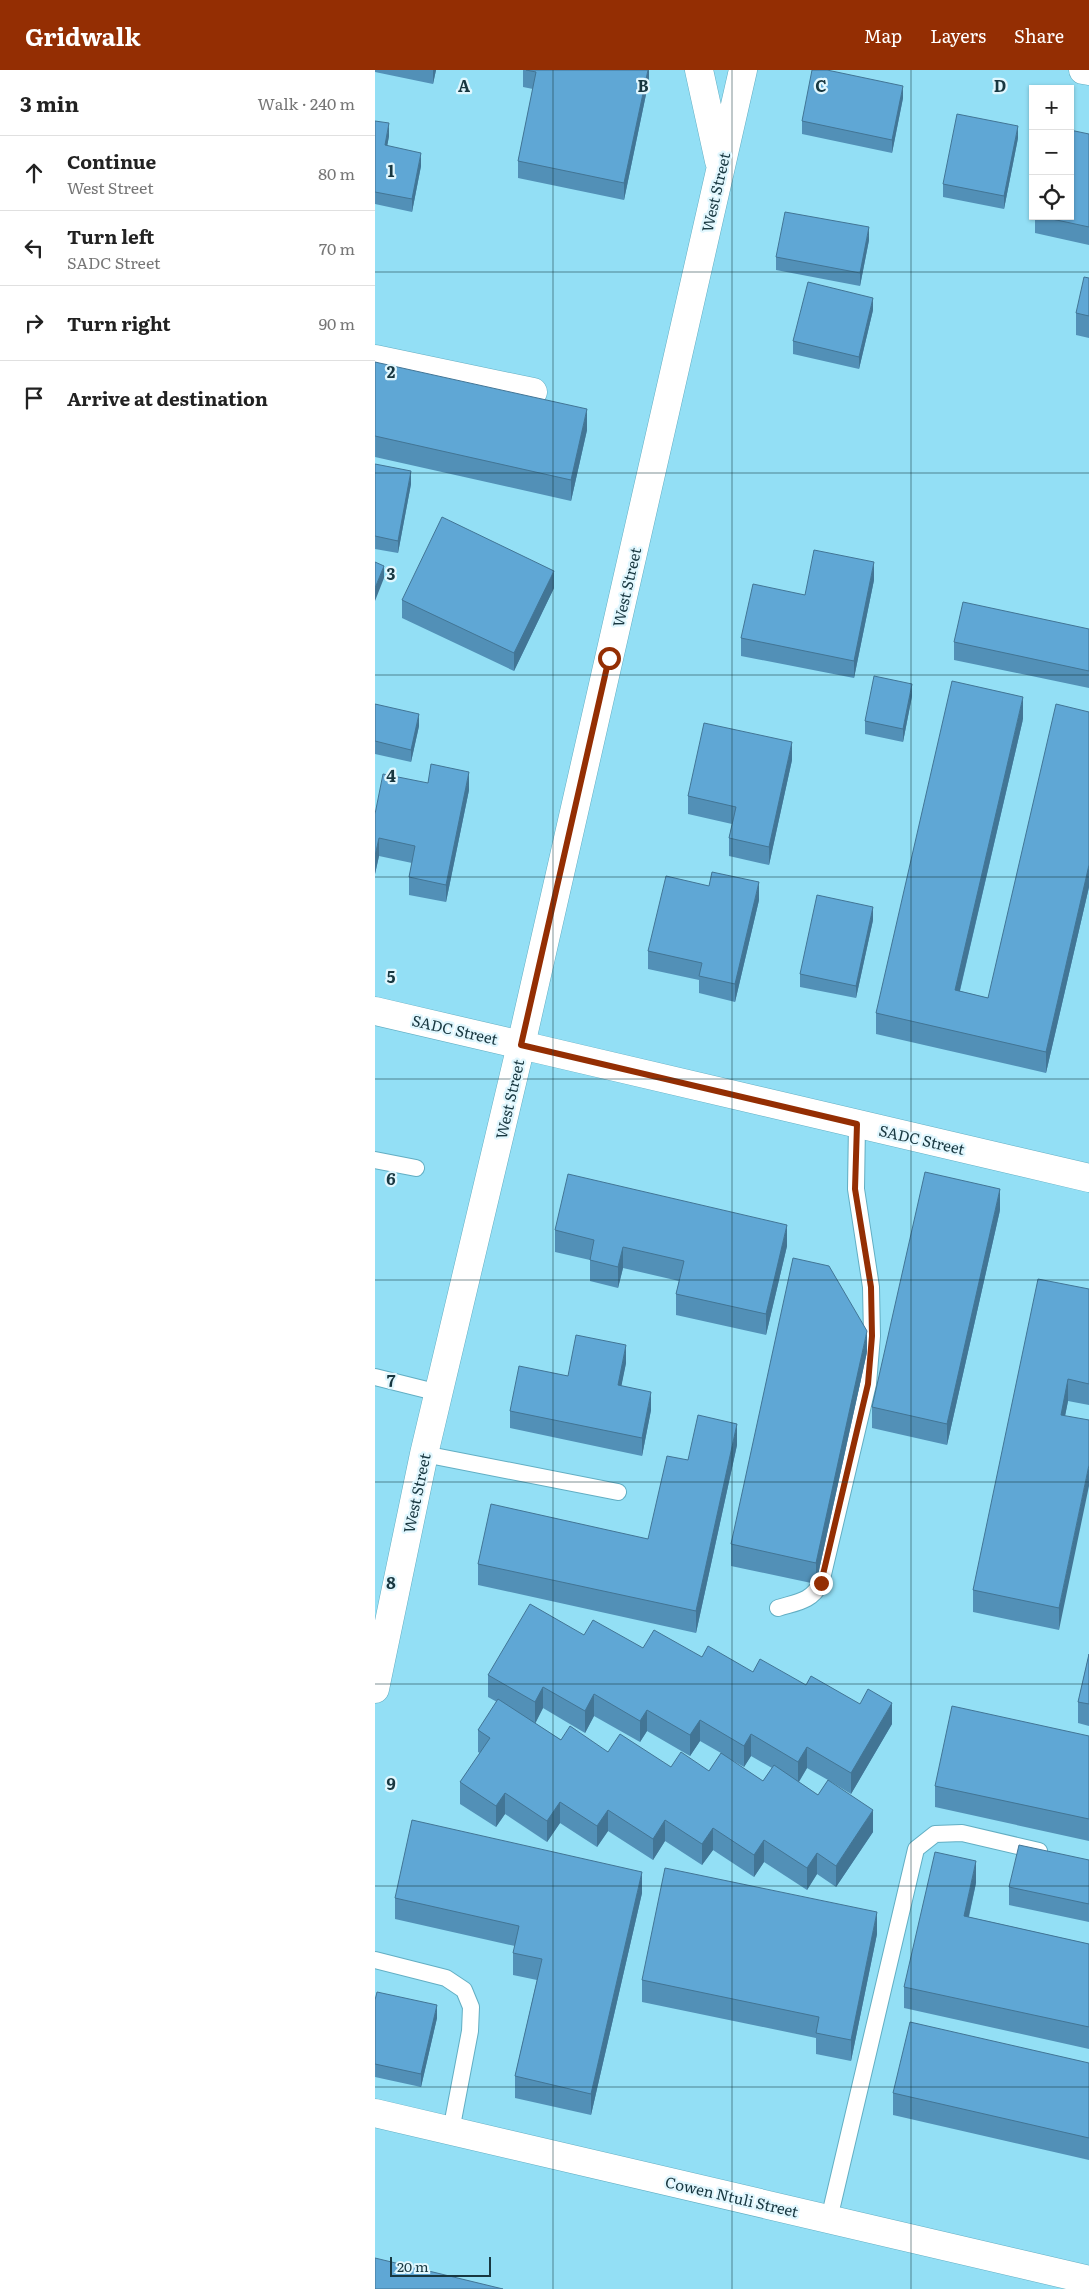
<!DOCTYPE html>
<html lang="en">
<head>
<meta charset="utf-8">
<style>
  :root { --surface:#fff; --page:#f2f2f2; --text:#222; --muted:#767676; --line:#e0e0e0; --accent:#942e03 }
  body { margin:0; font-family:Literata,serif; background:var(--page); color:var(--text) }
  .controls { position:absolute; right:15px; top:15px; display:grid; overflow:hidden; border-radius:0px; box-shadow:0 1px 4px #0004 }
  .controls button { width:45px; height:45px; display:grid; place-items:center; padding:0; border:0; border-bottom:1px solid var(--line); background:var(--surface); color:var(--text); font:25px sans-serif }
  .scale { position:absolute; left:15px; bottom:12px; width:101px; box-sizing:border-box; padding-left:5px; border:2px solid #183740; border-top:0; font-size:14px; line-height:18px; white-space:nowrap; color:#183740; -webkit-text-stroke:4px #e1f7fe; paint-order:stroke }
  .stop { position:absolute; width:15px; height:15px; margin:-11px; border:4px solid #942e03; border-radius:50%; background:#fff }
  .stop.end { background:#942e03; border-color:#fff; box-shadow:0 1px 5px #0008 }
  .list { margin:0; padding:0; list-style:none }
  h2 { display:flex; justify-content:space-between; align-items:center; height:65px; margin:0; padding:0 20px; font-size:21px }
  h2 small { font-size:16px; font-weight:400; color:var(--muted) }
  .list li { display:grid; grid-template-columns:32px 1fr auto; gap:15px; align-items:center; box-sizing:border-box; height:75px; padding:0 20px; border-top:1px solid var(--line) }
  .list b { display:block; font-size:19px; white-space:nowrap }
  .list p { margin:0; font-size:16px; white-space:nowrap; color:var(--muted) }
  .list em { font-size:16px; font-style:normal; color:var(--muted) }
  .icon { flex:none; width:28px; height:28px; fill:none; stroke:currentColor; stroke-width:2; stroke-linecap:round; stroke-linejoin:round }
  .map { position:relative; flex:none; width:714px; height:2219px; overflow:hidden }
  header { display:flex; align-items:center; gap:30px; box-sizing:border-box; height:70px; padding:0 25px; background:var(--accent); color:#fff }
  header strong { font-size:24px }
  nav { display:flex; gap:28px; margin-inline-start:auto; font-size:18px }
  main { display:flex }
  aside { flex:1; background:var(--surface) }
  .map>svg:first-child { display:block }
  .lines { fill:none; stroke-linecap:round; stroke-linejoin:round }
  .lane-casing { stroke:#62aec3; stroke-width:18 }
  .street-casing { stroke:#62aec3; stroke-width:29 }
  .secondary-casing { stroke:#62aec3; stroke-width:29 }
  .lane { stroke:#fff; stroke-width:16 }
  .street { stroke:#fff; stroke-width:28 }
  .secondary { stroke:#fff; stroke-width:28 }
  .wall { fill:#5290b7; fill-rule:evenodd }
  .shaded-wall { fill:#427595 }
  .building { fill:#5fa7d5; stroke:#427595 }
  .route { stroke:#942e03; stroke-width:6 }
  .grid { fill:none; stroke:#183740; stroke-width:1; stroke-opacity:0.55 }
  .labels { text-anchor:middle; dominant-baseline:central; stroke-width:4.5; stroke-linejoin:round; paint-order:stroke }
  .street-label { font-size:15px; fill:#183740; stroke:#e1f7fe }
  .grid-label { font-size:16px; text-anchor:middle; font-weight:bold; fill:#183740; stroke:#e1f7fe; stroke-width:4.5; stroke-linejoin:round; paint-order:stroke }
</style>
</head>
<body>
<header>
<strong>Gridwalk</strong>
<nav><a>Map</a><a>Layers</a><a>Share</a></nav>
</header>
<main>
<aside>
<h2>3 min<small>Walk · 240 m</small></h2>
<ul class="list">
<li><svg class="icon" aria-label="ahead" viewBox="0 0 24 24"><path d="M12 20V5M6 11l6-6 6 6"/></svg><div><b>Continue</b><p>West Street</p></div><em>80 m</em></li>
<li><svg class="icon" aria-label="left" viewBox="0 0 24 24"><path d="M17 20v-9H6M10 6l-5 5 5 5"/></svg><div><b>Turn left</b><p>SADC Street</p></div><em>70 m</em></li>
<li><svg class="icon" aria-label="right" viewBox="0 0 24 24"><path d="M7 20v-9h11M14 6l5 5-5 5"/></svg><div><b>Turn right</b></div><em>90 m</em></li>
<li><svg class="icon" aria-label="arrive" viewBox="0 0 24 24"><path d="M6 21V4h12l-3 4 3 4H6"/></svg><div><b>Arrive at destination</b></div></li>
</ul>
</aside>
<div class="map">
<svg width="714" height="2219" viewBox="0 0 714 2219">
  <rect width="100%" height="100%" fill="#93dff5"/>
  <g class="lines">
    <defs>
      <path id="lane" d="M0,1090L41,1098
        M0,1307L64,1323
        M49,1384L243,1422
        M403,1538C422,1532 436,1532 446,1513L493,1314L497,1266L496,1217L481,1119L482,1054
        M0,1890L71,1908L89,1920L96,1937L95,1961L76,2061
        M454,2149L541,1779L560,1764L587,1763L664,1781"/>
      <path id="street" d="M0,289L158,322
        M0,941L146,975"/>
      <path id="secondary" d="M324,0L344,91
        M708,0L714,1
        M146,975L714,1108
        M0,1619L49,1384L146,975L368,0
        M0,2043L714,2210"/>
    </defs>
    <use href="#lane" class="lane-casing"/>
    <use href="#street" class="street-casing"/>
    <use href="#secondary" class="secondary-casing"/>
    <use href="#lane" class="lane"/>
    <use href="#street" class="street"/>
    <use href="#secondary" class="secondary"/>
  </g>
  <path class="wall" d="M0,0H61L58,14L0,2Z
    M148,0H274V10L249,130L143,108V91L158,19L148,17Z
    M528,28L517,83L427,64V51Z
    M0,51L14,66L12,76L46,96L37,142L0,134Z
    M714,64V175L660,163V146H695Z
    M643,68L629,139L568,127V114Z
    M494,170L485,216L401,200V187Z
    M714,208V268L701,265V243Z
    M498,240L484,299L418,284V271Z
    M0,292L212,360L196,431L0,387Z
    M0,394L36,414L23,483L0,479Z
    M499,510L479,608L366,586V568L430,525Z
    M179,518L139,601L27,548V530Z
    M714,559V618L579,590V572Z
    M537,626L528,672L490,664V651Z
    M0,634L44,656L36,692L0,684Z
    M714,642V817L671,1003L501,964V943L648,649L585,921L613,928Z
    M417,690L394,795L354,786V768L357,754L313,744V726Z
    M53,713L94,720L71,832L34,825V807L37,793L4,786L0,804V744Z
    M384,830L360,932L324,923V910L273,899V881Z
    M498,850L481,928L425,917V904Z
    M625,1140L572,1375L497,1358V1337Z
    M180,1160L412,1176L391,1265L301,1245V1224L304,1211L248,1198L243,1218L215,1211V1190L180,1182Z
    M714,1219V1335L693,1331L690,1346L684,1560L598,1542V1520Z
    M492,1282L441,1514L356,1496V1474Z
    M251,1293L246,1316L276,1340L267,1386L135,1358V1341L193,1306Z
    M362,1375L321,1563L103,1515V1494L273,1469L313,1390Z
    M209,1565L268,1578L327,1587L378,1602L431,1615L517,1654L476,1724L453,1710L498,1762L461,1817L442,1804L432,1820L389,1792L379,1807L338,1780L327,1795L290,1771L278,1790L233,1761L222,1777L185,1753L172,1772L130,1744L121,1757L85,1734V1712L105,1683L103,1682V1660L122,1632L113,1627V1605ZM168,1638L210,1663L219,1646L265,1672L272,1661L315,1686L325,1671L346,1683L334,1701L296,1697L186,1670L160,1653ZM346,1684L369,1697L376,1686L397,1698L388,1711ZM432,1698L453,1710L443,1725L424,1712Z
    M714,1584V1656L703,1653V1632Z
    M714,1666V1771L560,1737V1716Z
    M714,1790V1852L634,1835V1817Z
    M601,1813L594,1847L714,1874V1979L529,1938V1917Z
    M267,1823L216,2045L140,2028V2006L162,1910L138,1905V1883L140,1876L20,1849V1828Z
    M502,1864L476,1991L441,1984V1968L267,1932V1910Z
    M0,1930L62,1948L46,2017L0,2007Z
    M714,1993V2090L518,2045V2023Z"/>
  <path class="shaded-wall" d="M58,0H61L58,14Z
    M273,0H274V10L249,130V113Z
    M528,16V28L517,83V70Z
    M14,53V66L10,88V75Z
    M643,56V68L629,139V126Z
    M46,83V96L37,142V129Z
    M494,157V170L485,216V203Z
    M498,228V240L484,299V287Z
    M212,339V360L196,431V410Z
    M36,401V414L23,483V471Z
    M499,492V510L479,608V591Z
    M9,496V508L0,531V518Z
    M179,501V518L139,601V583Z
    M537,614V626L528,672V659Z
    M648,627V649L580,941V920Z
    M44,644V656L36,692V680Z
    M417,672V690L394,795V777Z
    M94,702V720L71,832V815Z
    M4,768V786L0,804V786Z
    M714,795V817L671,1003V982Z
    M384,812V830L360,932V914Z
    M498,837V850L481,928V916Z
    M625,1119V1140L572,1375V1354Z
    M412,1155V1176L391,1265V1244Z
    M248,1177V1198L243,1218V1197Z
    M492,1261V1282L441,1514V1493Z
    M251,1275V1293L243,1333V1315Z
    M693,1309V1331L686,1366V1345Z
    M276,1322V1340L267,1386V1368Z
    M362,1354V1375L321,1563V1541Z
    M714,1395V1416L684,1560V1538Z
    M168,1617V1638L160,1654V1632Z
    M219,1624V1646L210,1663V1641Z
    M517,1633V1654L476,1724V1703Z
    M272,1640V1661L265,1672V1651Z
    M325,1650V1671L315,1686V1665Z
    M376,1664V1686L369,1697V1676Z
    M432,1677V1698L423,1713V1692Z
    M130,1723V1744L121,1757V1736Z
    M185,1732V1753L172,1772V1751Z
    M233,1740V1761L222,1777V1756Z
    M498,1740V1762L461,1817V1796Z
    M290,1750V1771L278,1790V1769Z
    M338,1758V1780L327,1795V1774Z
    M389,1770V1792L379,1807V1785Z
    M442,1783V1804L432,1820V1798Z
    M601,1791V1813L589,1867V1846Z
    M267,1802V1823L216,2045V2024Z
    M502,1842V1864L476,1991V1970Z
    M62,1935V1948L46,2017V2004Z"/>
  <path class="building" d="M151,0H273L249,113L143,91L161,2Z
    M437,0H452L528,16L517,70L427,51Z
    M582,44L643,56L629,126L568,114Z
    M0,51L14,53L10,75L46,83L37,129L0,122Z
    M695,60L714,64V157L663,146H695Z
    M410,142L494,157L485,203L401,187Z
    M709,207L714,208V246L701,243Z
    M433,212L498,228L484,287L418,271Z
    M0,292L212,339L196,410L0,366Z
    M0,394L36,401L23,471L0,466Z
    M67,447L179,501L139,583L27,530Z
    M439,480L499,492L479,591L366,568L378,514L430,525Z
    M0,492L9,496L0,518Z
    M588,532L714,559V601L579,572Z
    M499,606L537,614L528,659L490,651Z
    M577,611L648,627L580,920L613,928L681,634L714,642V795L671,982L501,943Z
    M0,634L44,644L36,680L0,671Z
    M329,653L417,672L394,777L354,768L361,737L313,726Z
    M56,694L94,702L71,815L34,807L40,776L4,768L0,786V744L8,704L53,713Z
    M337,802L384,812L360,914L324,906L327,893L273,881L291,806L334,816Z
    M442,825L498,837L481,916L425,904Z
    M550,1102L625,1119L572,1354L497,1337Z
    M193,1104L412,1155L391,1244L301,1224L309,1191L248,1177L243,1197L215,1190L219,1170L180,1160Z
    M418,1188L454,1196L492,1261L441,1493L356,1474Z
    M663,1209L714,1219V1314L693,1309L686,1345L714,1350V1395L684,1538L598,1520Z
    M201,1265L251,1275L243,1315L276,1322L267,1368L135,1341L144,1296L193,1306Z
    M323,1345L362,1354L321,1541L103,1494L116,1434L273,1469L292,1386L313,1390Z
    M155,1534L209,1565L218,1550L268,1578L279,1560L327,1587L333,1576L378,1602L385,1589L431,1615L436,1606L485,1634L493,1619L517,1633L476,1703L432,1677L423,1692L376,1664L369,1676L325,1650L315,1665L272,1640L265,1651L219,1624L210,1641L168,1617L160,1632L113,1605Z
    M714,1584V1634L703,1632Z
    M123,1629L186,1670L195,1656L233,1682L245,1664L296,1697L306,1682L334,1701L346,1683L388,1711L399,1695L443,1725L453,1710L498,1740L461,1796L442,1783L432,1798L389,1770L379,1785L338,1758L327,1774L290,1750L278,1769L233,1740L222,1756L185,1732L172,1751L130,1723L121,1736L85,1712L115,1668L103,1660Z
    M577,1636L714,1666V1749L560,1716Z
    M37,1750L267,1802L216,2024L140,2006L167,1889L138,1883L144,1856L20,1828Z
    M644,1775L714,1790V1834L634,1817Z
    M560,1782L601,1791L589,1846L714,1874V1957L529,1917Z
    M290,1798L502,1842L476,1970L441,1963L444,1947L267,1910Z
    M2,1922L62,1935L46,2004L0,1994V1930Z
    M535,1952L714,1993V2068L518,2023Z
    M0,2188L128,2219H0Z"/>
  <g class="lines">
    <path class="route" d="M234,588L146,975L482,1054L480,1119L496,1217L497,1266L493,1314L446,1513"/>
  </g>
  <path class="grid" d="M178,0V2219M357,0V2219M536,0V2219M0,202H714M0,403H714M0,605H714M0,807H714M0,1009H714M0,1210H714M0,1412H714M0,1614H714M0,1816H714M0,2017H714"/>
  <g class="labels">
    <g class="street-label">
      <text transform="translate(340 122) rotate(-77)">West Street</text>
      <text transform="translate(251 517) rotate(-77)">West Street</text>
      <text transform="translate(80 959) rotate(13)">SADC Street</text>
      <text transform="translate(134 1029) rotate(-77)">West Street</text>
      <text transform="translate(547 1069) rotate(13)">SADC Street</text>
      <text transform="translate(41 1423) rotate(-78)">West Street</text>
      <text transform="translate(357 2126) rotate(13)">Cowen Ntuli Street</text>
    </g>
  </g>
  <g class="grid-label">
    <text x="89" y="22">A</text>
    <text x="268" y="22">B</text>
    <text x="446" y="22">C</text>
    <text x="625" y="22">D</text>
    <text x="16" y="107">1</text>
    <text x="16" y="308">2</text>
    <text x="16" y="510">3</text>
    <text x="16" y="712">4</text>
    <text x="16" y="913">5</text>
    <text x="16" y="1115">6</text>
    <text x="16" y="1317">7</text>
    <text x="16" y="1519">8</text>
    <text x="16" y="1720">9</text>
  </g>
</svg>
<div class="controls">
<button>+</button>
<button>−</button>
<button><svg class="icon" aria-label="locate" viewBox="0 0 24 24"><circle cx="12" cy="12" r="6"/><path d="M12 2v4M12 18v4M2 12h4M18 12h4"/></svg></button>
</div>
<div class="scale">20 m</div>
<div class="stop" style="left:234px;top:588px"></div>
<div class="stop end" style="left:446px;top:1513px"></div>
</div>
</main>
</body>
</html>
